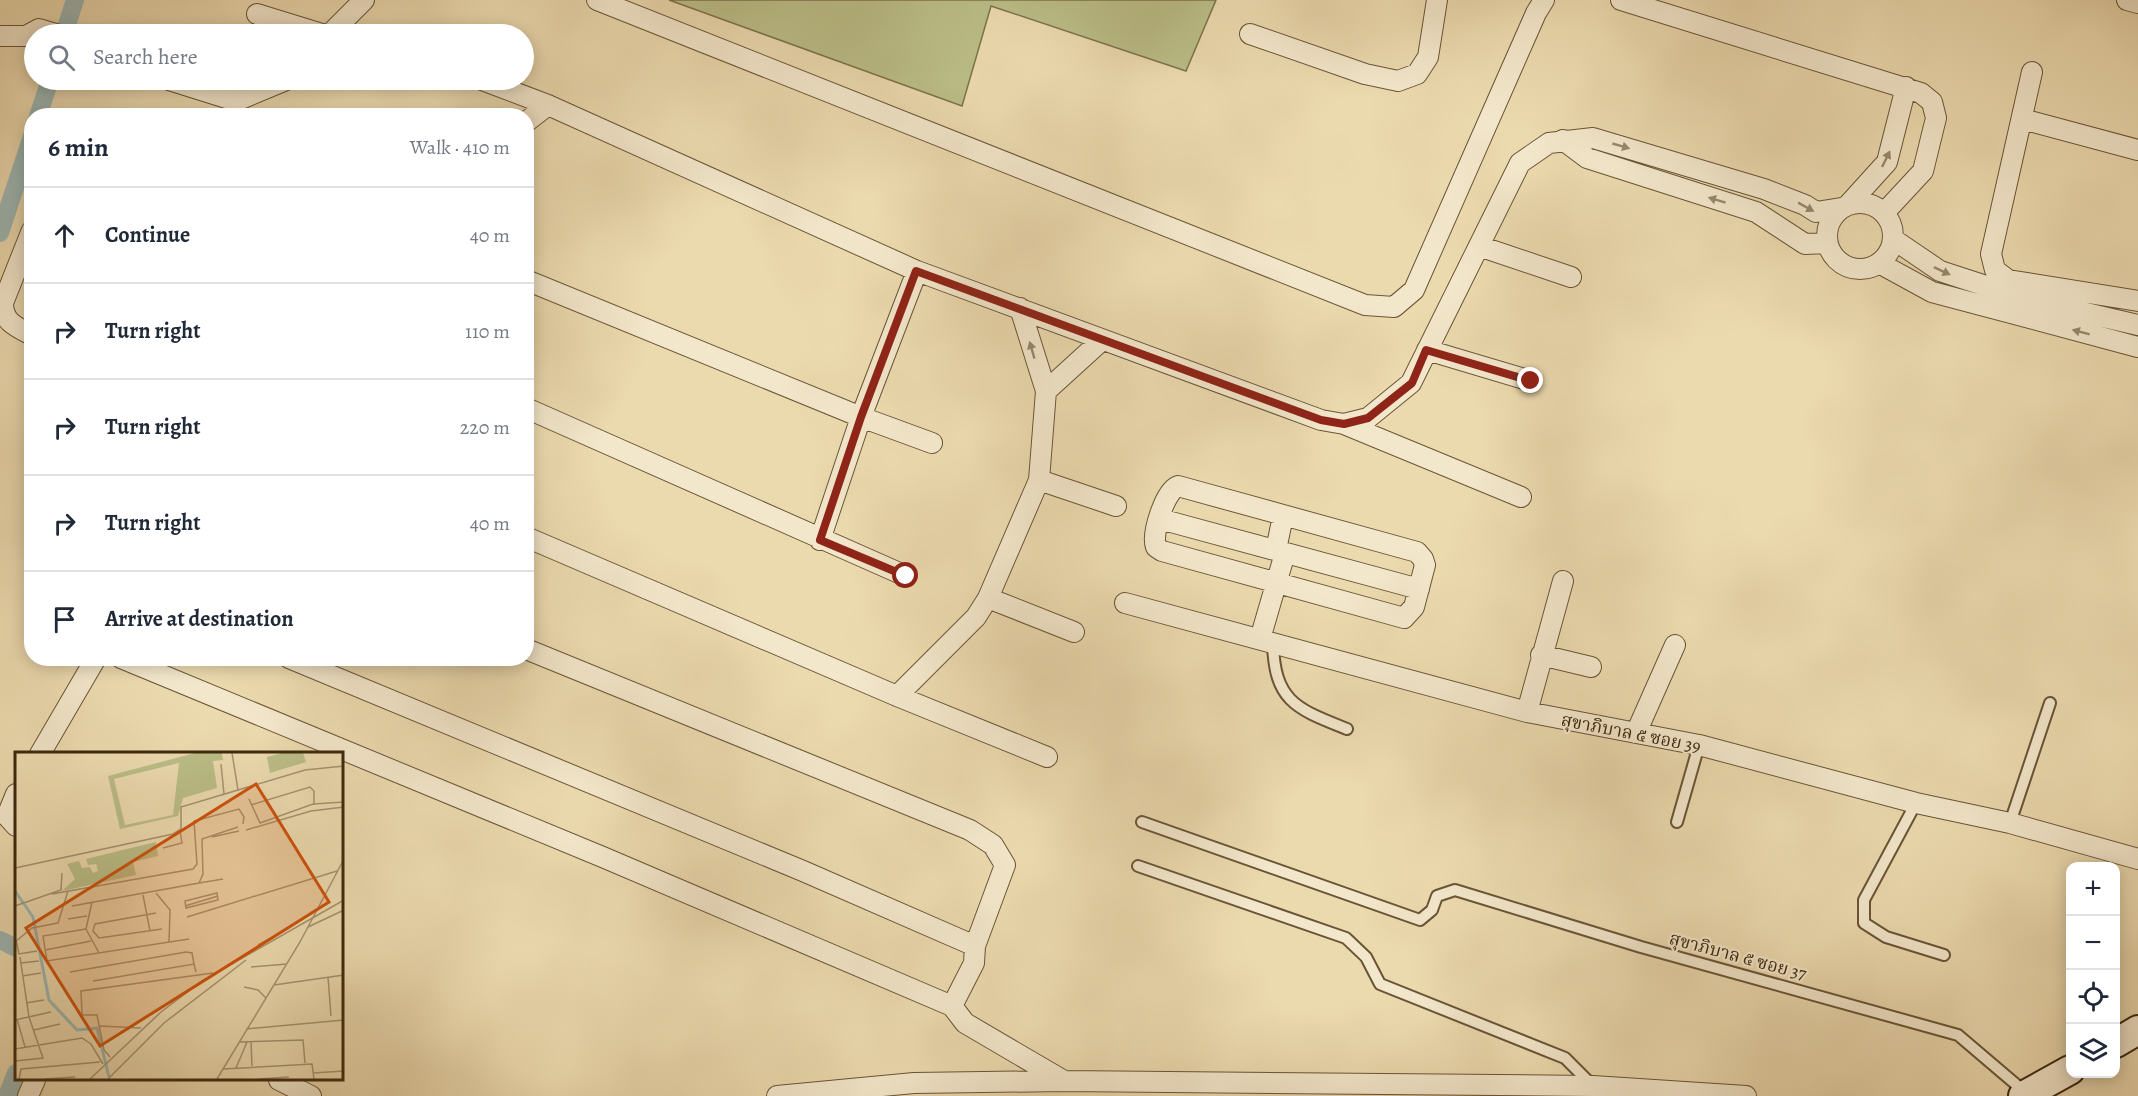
<!DOCTYPE html>
<html lang="en">
<head>
<meta charset="utf-8">
<style>
  :root { --surface:#fff; --page:#f2f2f3; --text:#1f2937; --muted:#747a83; --line:#e0e1e3 }
  body { margin:0; font-family:Alegreya,"Noto Serif Thai",serif; background:var(--page); color:var(--text) }
  .controls { position:absolute; right:18px; bottom:18px; display:grid; overflow:hidden; border-radius:12px; box-shadow:0 3px 15px #0003 }
  .controls button { width:54px; height:54px; display:grid; place-items:center; padding:0; border:0; border-bottom:2px solid var(--line); background:var(--surface); color:var(--text); font:30px sans-serif }
  .stop { position:absolute; width:18px; height:18px; margin:-14px; border:4px solid #8f2418; border-radius:50%; background:#fff }
  .stop.end { background:#8f2418; border-color:#fff; box-shadow:0 2px 6px #0008 }
  .list { margin:0; padding:0; list-style:none }
  h2 { display:flex; justify-content:space-between; align-items:center; height:78px; margin:0; padding:0 24px; font-size:26px }
  h2 small { font-size:20px; font-weight:400; color:var(--muted) }
  .list li { display:grid; grid-template-columns:39px 1fr auto; gap:18px; align-items:center; box-sizing:border-box; height:96px; padding:0 24px; border-top:2px solid var(--line) }
  .list b { display:block; font-size:22px; white-space:nowrap }
  .list em { font-size:20px; font-style:normal; color:var(--muted) }
  .icon { flex:none; width:33px; height:33px; fill:none; stroke:currentColor; stroke-width:2; stroke-linecap:round; stroke-linejoin:round }
  .map { position:relative; flex:none; width:2138px; height:1096px; overflow:hidden }
  .search { position:absolute; background:var(--surface); box-shadow:0 3px 15px #0003; left:24px; top:24px; width:510px; height:66px; display:flex; align-items:center; gap:15px; box-sizing:border-box; padding:0 21px; border-radius:33px; color:var(--muted); font-size:22px }
  .panel { position:absolute; background:var(--surface); box-shadow:0 3px 15px #0003; left:24px; top:108px; width:510px; height:558px; border-radius:24px }
  .map>svg:first-child { display:block }
  .green { fill:#bbbe88; stroke:#7c744b; stroke-width:1.5 }
  .lines { fill:none; stroke-linecap:round; stroke-linejoin:round }
  .canal { stroke:#9db8b5; stroke-width:18 }
  .lane-casing { stroke:#695536; stroke-width:14 }
  .street-casing { stroke:#695536; stroke-width:22 }
  .secondary-casing { stroke:#3d290e; stroke-width:32 }
  .lane { stroke:#f3e7cb; stroke-width:10 }
  .street { stroke:#f3e7cb; stroke-width:20 }
  .secondary { stroke:#f3e7cb; stroke-width:28 }
  .oneway { fill:#98886c }
  .route { stroke:#8f2418; stroke-width:8 }
  .labels { text-anchor:middle; dominant-baseline:central; stroke-width:4.5; stroke-linejoin:round; paint-order:stroke }
  .street-label { font-size:18px; fill:#3d290e; stroke:#f3e7cb }
  .inset-river { fill:none; stroke:#9db8b5; stroke-width:3 }
  .inset-road { fill:none; stroke:#a6936f; stroke-width:1.5 }
  .view { fill:#ce520c; fill-opacity:0.15; stroke:#ce520c; stroke-width:3 }
  .inset-edge { fill:none; stroke:#3d290e; stroke-width:3 }
</style>
</head>
<body>
<div class="map">
<svg width="2138" height="1096" viewBox="0 0 2138 1096">
  <rect width="100%" height="100%" fill="#ecdaaf"/>
  <filter id="stains"><feTurbulence type="fractalNoise" baseFrequency=".00333" numOctaves="4"/><feColorMatrix values="0 0 0 0 .2 0 0 0 0 .09 0 0 0 0 .02 0 0 0 .5 -.17"/></filter>
  <radialGradient id="worn" r=".72"><stop offset=".6" stop-color="#630" stop-opacity="0"/><stop offset="1" stop-color="#630" stop-opacity=".3"/></radialGradient>
  <path class="green" d="M669,0H1216L1186,71L991,6L962,106Z"/>
  <g class="lines">
    <path class="canal" d="M64,34L75,0
      M38,116L50,80
      M0,233L32,136
      M0,940L16,948
      M7,1096L16,1073"/>
    <defs>
      <path id="lane" d="M1273,642C1274,702 1297,709 1347,729
        M1916,803L1864,900V923L1886,937L1944,955
        M1142,822L1420,920L1432,910L1437,896L1455,890L1641,947L1958,1035L2025,1092
        M1677,822L1699,745
        M2010,823L2050,703
        M1138,866L1346,938L1366,957L1380,984L1565,1058L1593,1086"/>
      <path id="street" d="M597,0L1365,305L1394,307L1414,290L1536,13L1544,0
        M1621,0L1921,93L1932,102L1936,118L1923,171L1884,213
        M2127,0L2138,3
        M257,14L322,34
        M330,34L364,0
        M1250,34L1365,74L1398,81L1417,74L1428,57L1437,0
        M0,36H26L39,29L56,34
        M2032,72L1991,254L1995,270L2008,280L2138,301
        M169,80L236,101L286,80
        M482,80L548,105L917,271L1321,420L1344,424L1368,418L1411,383L1520,163L1549,143L1593,138L1764,189L1805,205L1816,212L1841,208
        M2022,119L2138,150
        M526,122L548,105
        M1563,140L1587,158L1756,212L1805,244L1827,243
        M1827 236a33 33 0 1 1 66 0a33 33 0 1 1-66 0Z
        M1849,204L1887,162L1906,87
        M32,230L3,303C3,322 16,327 32,335
        M1893,239L1940,271L2026,299L2138,325
        M1479,246L1571,277
        M1879,263L1932,292L2138,347
        M526,280L861,417L932,443
        M1427,350L1531,381
        M1046,391L1102,340
        M526,408L906,576
        M1344,424L1521,497
        M1039,480L1116,506
        M1178,486L1417,552L1423,559L1425,565L1414,607L1404,618L1162,551L1156,547C1151,534 1165,491 1178,486Z
        M1160,519L1419,589
        M526,537L897,696L1047,757
        M820,540L861,417L917,271
        M988,598L1074,632
        M1125,603L1527,712L1699,745L1916,803L2010,823L2138,859
        M1260,639L1283,560L1277,545L1283,516
        M526,649L970,830L993,845L1005,865L975,946
        M1541,655L1591,667
        M121,658L605,858L952,1006L965,1023L1064,1081
        M289,658L803,871L975,946L974,963L952,1006
        M897,696L976,617L988,598L1039,480L1046,391L1020,308
        M1527,712L1563,581
        M1636,733L1675,645
        M40,754L96,658
        M16,794L7,816L16,826
        M279,1080L311,1096
        M28,1096L35,1080
        M777,1096L914,1083L1064,1081L1593,1086L1746,1096"/>
      <path id="secondary" d="M2116,1043L2138,1030
        M2023,1096L2070,1070"/>
    </defs>
    <use href="#lane" class="lane-casing"/>
    <use href="#street" class="street-casing"/>
    <use href="#secondary" class="secondary-casing"/>
    <use href="#lane" class="lane"/>
    <use href="#street" class="street"/>
    <use href="#secondary" class="secondary"/>
  </g>
  <defs><path id="oneway-solid" d="M-6-.8H1V-3.2L6.5 0L1 3.2V.8H-6Z" transform="scale(1.5)"/></defs>
  <g class="oneway">
    <use href="#oneway-solid" transform="translate(1621 146) rotate(16)"/>
    <use href="#oneway-solid" transform="translate(1886 159) rotate(-64)"/>
    <use href="#oneway-solid" transform="translate(1717 200) rotate(-163)"/>
    <use href="#oneway-solid" transform="translate(1806 207) rotate(29)"/>
    <use href="#oneway-solid" transform="translate(1942 271) rotate(25)"/>
    <use href="#oneway-solid" transform="translate(2081 332) rotate(-165)"/>
    <use href="#oneway-solid" transform="translate(1032 350) rotate(-106)"/>
  </g>
  <g class="lines">
    <path class="route" d="M906,576L820,540L861,417L916,271L1321,420L1344,424L1368,418L1412,383L1426,350L1531,381"/>
  </g>
  <g class="labels">
    <g class="street-label">
      <text transform="translate(1631 733) rotate(11)">สุขาภิบาล ๕ ซอย 39</text>
      <text transform="translate(1738 956) rotate(15)">สุขาภิบาล ๕ ซอย 37</text>
    </g>
  </g>
  <g transform="translate(15 752)">
    <rect width="328" height="328" fill="#ecdaaf"/>
    <path d="M180,1H207L208,8L198,9L202,36L168,46L163,64L105,77L93,24ZM164,11L158,63L110,73L99,27ZM267,1H288L291,10L255,21L252,5ZM141,90L143,104L118,110L121,123L47,139L60,127L52,112L64,109L67,116L75,115L78,121L83,119L81,112L73,113L71,107Z" fill="#bbbe88" fill-rule="evenodd"/>
    <path class="inset-river" d="M0,139L18,165L34,248L62,278L82,276L94,325"/>
    <path class="inset-road" d="M217,1L223,38M206,12L209,42M234,47L245,71L298,52L329,50M236,53L295,35L299,39V53M231,78L296,59L329,55M197,85L224,79M148,96L167,91L165,79M0,116L158,82L166,77V55L290,18L329,14M184,131L208,127M141,141L155,158L154,190M202,141L203,148L171,156L170,149ZM37,142L178,117L182,112L179,69L224,57L229,65L228,72M128,143L135,179M77,150L71,177L84,201M0,154L46,138L47,121M57,154L184,131L188,122L187,87L223,75M170,154L203,144M141,161L80,172L78,179L84,186L147,177M172,165L322,119M53,167L72,164M293,175L329,158M71,177L28,184L32,209L174,187M1,188L4,202L22,199M0,190L17,176L43,171L53,139M243,193L270,178M30,198L76,189M6,211L24,209M236,215L272,212M55,220L171,200L177,201L179,212M7,224L26,221M313,225L316,264M78,229L179,212L181,220M259,233L329,223M229,235L243,238L251,246M11,251L29,248M2,267L10,295M0,268L36,260M85,274L126,276M231,277L329,268M19,278L45,272M224,290L288,288L290,311M236,290L237,314M0,297L67,286L76,292L88,312M95,305L89,298L82,263H67L66,239L198,221M0,309L28,306L14,265L5,205M221,316L232,290M208,317L297,312L299,327M298,321L329,319M4,327L6,317L85,310M30,327L60,325M75,327L146,260L187,229L329,148M93,327L149,271L231,208M202,327L285,190L329,107M244,327L274,325"/>
    <path class="view" d="M241,32L314,150L85,294L11,176Z"/>
    <rect width="328" height="328" class="inset-edge"/>
  </g>
  <rect width="100%" height="100%" filter="url(#stains)"/>
  <rect width="100%" height="100%" fill="url(#worn)"/>
</svg>
<div class="controls">
<button>+</button>
<button>−</button>
<button><svg class="icon" aria-label="locate" viewBox="0 0 24 24"><circle cx="12" cy="12" r="6"/><path d="M12 2v4M12 18v4M2 12h4M18 12h4"/></svg></button>
<button><svg class="icon" aria-label="layers" viewBox="0 0 24 24"><path d="M12 4l9 5-9 5-9-5zM3 14l9 5 9-5"/></svg></button>
</div>
<div class="stop" style="left:906px;top:576px"></div>
<div class="stop end" style="left:1531px;top:381px"></div>
<div class="search"><svg class="icon" aria-label="search" viewBox="0 0 24 24"><circle cx="10" cy="10" r="6"/><path d="M15 15l6 6"/></svg>Search here</div>
<section class="panel">
<h2>6 min<small>Walk · 410 m</small></h2>
<ul class="list">
<li><svg class="icon" aria-label="ahead" viewBox="0 0 24 24"><path d="M12 20V5M6 11l6-6 6 6"/></svg><div><b>Continue</b></div><em>40 m</em></li>
<li><svg class="icon" aria-label="right" viewBox="0 0 24 24"><path d="M7 20v-9h11M14 6l5 5-5 5"/></svg><div><b>Turn right</b></div><em>110 m</em></li>
<li><svg class="icon" aria-label="right" viewBox="0 0 24 24"><path d="M7 20v-9h11M14 6l5 5-5 5"/></svg><div><b>Turn right</b></div><em>220 m</em></li>
<li><svg class="icon" aria-label="right" viewBox="0 0 24 24"><path d="M7 20v-9h11M14 6l5 5-5 5"/></svg><div><b>Turn right</b></div><em>40 m</em></li>
<li><svg class="icon" aria-label="arrive" viewBox="0 0 24 24"><path d="M6 21V4h12l-3 4 3 4H6"/></svg><div><b>Arrive at destination</b></div></li>
</ul>
</section>
</div>
</body>
</html>
